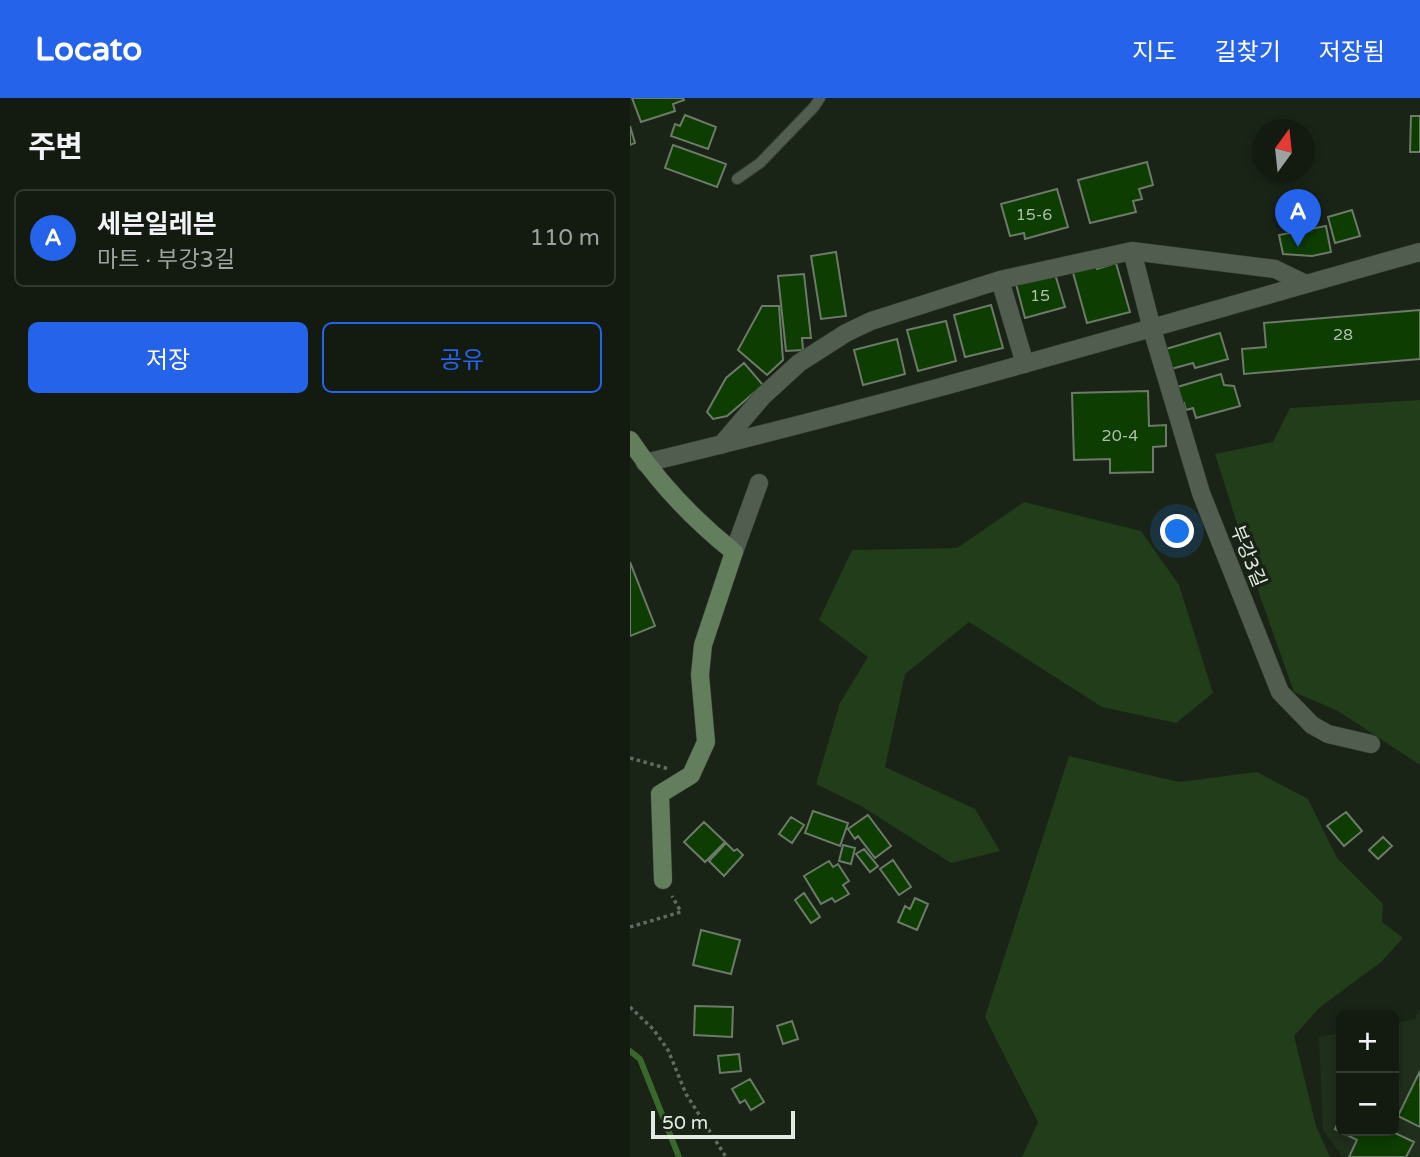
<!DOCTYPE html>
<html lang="ko">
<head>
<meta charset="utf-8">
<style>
  :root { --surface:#131b11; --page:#1c241a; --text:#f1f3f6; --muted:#9da19f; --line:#323931; --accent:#2563eb }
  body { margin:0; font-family:"Varela Round","Noto Sans KR",sans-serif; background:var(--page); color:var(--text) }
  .controls { position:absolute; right:21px; bottom:21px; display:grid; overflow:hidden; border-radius:10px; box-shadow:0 4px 10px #0003 }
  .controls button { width:63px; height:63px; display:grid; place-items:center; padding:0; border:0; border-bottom:2px solid var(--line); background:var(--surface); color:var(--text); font:35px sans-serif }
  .compass { position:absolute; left:622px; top:21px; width:63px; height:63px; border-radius:50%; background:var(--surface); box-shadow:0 4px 10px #0003; rotate:15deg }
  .scale { position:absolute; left:21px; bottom:18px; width:144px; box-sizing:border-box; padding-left:7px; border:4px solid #e3eae2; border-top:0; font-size:19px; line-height:24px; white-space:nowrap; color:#e3eae2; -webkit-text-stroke:5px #192417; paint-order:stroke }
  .you { position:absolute; left:548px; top:434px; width:24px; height:24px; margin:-18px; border:5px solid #fff; border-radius:50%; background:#1a73e8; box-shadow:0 0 0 10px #1a73e833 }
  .badge { display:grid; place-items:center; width:46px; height:46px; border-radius:50%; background:var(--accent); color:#fff; font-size:23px; font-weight:700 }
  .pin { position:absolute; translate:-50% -58px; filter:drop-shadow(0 2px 4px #0008) }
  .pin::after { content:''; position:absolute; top:37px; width:24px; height:21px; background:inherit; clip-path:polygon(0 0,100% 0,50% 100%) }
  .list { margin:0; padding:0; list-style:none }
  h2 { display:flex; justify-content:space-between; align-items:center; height:91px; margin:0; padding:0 28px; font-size:30px }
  h2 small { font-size:23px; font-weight:400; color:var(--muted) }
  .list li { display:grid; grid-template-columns:46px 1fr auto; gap:21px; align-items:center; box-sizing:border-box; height:98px; margin:0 14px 14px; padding:0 14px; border:2px solid var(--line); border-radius:10px }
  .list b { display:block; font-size:26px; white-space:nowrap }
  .list p { margin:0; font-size:23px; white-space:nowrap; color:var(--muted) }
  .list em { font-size:23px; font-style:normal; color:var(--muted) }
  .actions { display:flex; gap:14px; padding:21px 28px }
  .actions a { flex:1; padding:16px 0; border:2px solid var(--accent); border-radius:10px; text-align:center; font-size:24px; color:var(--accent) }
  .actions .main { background:var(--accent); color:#fff }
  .map { position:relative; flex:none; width:790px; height:1059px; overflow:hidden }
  header { display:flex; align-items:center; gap:42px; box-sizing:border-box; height:98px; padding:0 35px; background:var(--accent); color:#fff }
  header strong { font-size:33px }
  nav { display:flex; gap:38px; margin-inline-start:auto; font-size:24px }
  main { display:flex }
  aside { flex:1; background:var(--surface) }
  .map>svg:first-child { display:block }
  .built { fill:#202e1c }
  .green { fill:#213d19 }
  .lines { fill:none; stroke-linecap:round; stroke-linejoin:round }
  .stream { stroke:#39682c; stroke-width:6 }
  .building { fill:#0d3d00; stroke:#6d7969; stroke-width:2 }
  .lane-casing { stroke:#363e34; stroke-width:12 }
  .street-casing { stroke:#363e34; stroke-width:19 }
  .secondary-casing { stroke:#363e34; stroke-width:19 }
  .path { stroke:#616b60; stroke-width:3.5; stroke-dasharray:3.5 3.5; stroke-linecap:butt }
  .lane { stroke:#515d4e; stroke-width:10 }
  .street { stroke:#515d4e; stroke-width:18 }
  .secondary { stroke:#637e5c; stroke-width:18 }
  .labels { text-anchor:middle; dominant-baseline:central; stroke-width:7; stroke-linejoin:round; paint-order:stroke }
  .number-label { font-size:16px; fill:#aebfaa }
  .street-label { font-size:19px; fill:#e3eae2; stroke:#192417 }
</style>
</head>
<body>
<header>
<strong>Locato</strong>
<nav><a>지도</a><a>길찾기</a><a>저장됨</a></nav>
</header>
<main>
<aside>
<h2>주변<small></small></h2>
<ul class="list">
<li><span class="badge">A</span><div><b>세븐일레븐</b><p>마트 · 부강3길</p></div><em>110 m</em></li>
</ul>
<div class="actions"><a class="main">저장</a><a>공유</a></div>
</aside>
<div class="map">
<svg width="790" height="1059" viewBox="0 0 790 1059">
  <rect width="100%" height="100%" fill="#192417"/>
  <path class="built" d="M790,910V1059H713L693,1032L689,939L711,935V1033H764V925L785,921Z"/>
  <path class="green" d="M790,302V667L708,613L664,594L631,501L585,356L643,344L660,310Z
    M394,404L511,433L549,487L583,595L546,625L472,609L339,524L275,576L255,669L345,711L370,753L321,765L231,708L186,686L210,605L238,559L189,522L222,452L327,450Z
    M439,658L549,684L627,674L678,701L707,760L753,806L752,824L773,840L751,864L689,910L664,938L686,1028L700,1059H392L408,1024L355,919Z"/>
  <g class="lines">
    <path class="stream" d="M0,953L10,961L49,1059"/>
  </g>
  <path class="building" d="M2,0H53L54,2L43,6L45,13L11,24Z
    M55,17L86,29L78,51L41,38L45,26L50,28Z
    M781,18H790V54H780Z
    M0,28L5,45L0,47Z
    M43,47L96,66L87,89L35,70Z
    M517,64L523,87L509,91L512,101L503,103L506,114L460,125L448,82Z
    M427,91L438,129L395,141L394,135L380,138L371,106Z
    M722,112L730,138L705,145L698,119Z
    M696,128L701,154L682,158L653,156L649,137Z
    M206,154L216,218L191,221L181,158Z
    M465,165L467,171L486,165L500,214L457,225L442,171Z
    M174,176L181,240H172L173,252L156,253L148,178Z
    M425,176L435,209L395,220L386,186Z
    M361,207L373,250L335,259L324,217Z
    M132,208H149L153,262L137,277L108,252Z
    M790,212V261L614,276L612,251L636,249L634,225Z
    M316,223L326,263L288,273L277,232Z
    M590,235L598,261L565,270L563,265L541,271L536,251Z
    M267,241L275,276L233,287L224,252Z
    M114,265L133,287L97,318L83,321L77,314L96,280Z
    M591,276L594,287L604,288L610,308L566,320L563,310L556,312L554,305L549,306L544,290Z
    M518,293L519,328L536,327V348L523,349V374L480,375V361L444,362L442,295Z
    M0,464L25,528L0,538Z
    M183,713L218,725L210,748L175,735Z
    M716,714L732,733L714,748L697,728Z
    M238,717L261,748L245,760L228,738L225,741L218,731Z
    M161,719L174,727L162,745L149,736Z
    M74,724L95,744L75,764L54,744Z
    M753,739L762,748L748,761L739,752Z
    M96,745L104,753L107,751L113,757L94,778L79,763Z
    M213,747L225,750L221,766L209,763Z
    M234,751L248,768L240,774L226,756Z
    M263,762L281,789L269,797L250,771Z
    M199,763L203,769L208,766L219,783L213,787L219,796L205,804L202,800L191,806L174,778Z
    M174,795L190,819L181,825L165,802Z
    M285,800L298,806L287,832L268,824L275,808L280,811Z
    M71,832L110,842L101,876L63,867Z
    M65,908L103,909L102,939L64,937Z
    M162,923L168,941L153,946L147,928Z
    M109,956L111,973L90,975L88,958Z
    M790,973V1029L768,1018Z
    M120,981L134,1004L121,1012L115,1002L110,1005L102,991Z
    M711,1019V1033H761L784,1044L776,1059H719L727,1042L705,1031Z"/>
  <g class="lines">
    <defs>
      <path id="lane" d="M107,81L130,65L184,9L190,0"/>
      <path id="street" d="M502,153L522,231L571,395L650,594L682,627L698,636L741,646
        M370,182L395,266
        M91,347L133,298L169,265L216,235L241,223L370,182L502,153L645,171L676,186
        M15,365C276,303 532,226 790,154
        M104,454L129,385"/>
      <path id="secondary" d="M0,342C28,384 65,423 104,454L73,547L70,577L76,644L61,677L30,696L33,782"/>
    </defs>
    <use href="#lane" class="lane-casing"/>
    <use href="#street" class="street-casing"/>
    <use href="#secondary" class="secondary-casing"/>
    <path class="path" d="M0,660L39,671
      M0,829L51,814L42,798
      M0,909L23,931L38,952L56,996L96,1059"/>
    <use href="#lane" class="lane"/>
    <use href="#street" class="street"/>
    <use href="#secondary" class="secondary"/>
  </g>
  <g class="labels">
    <g class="number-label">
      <text x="404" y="117">15-6</text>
      <text x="410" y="198">15</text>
      <text x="713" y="237">28</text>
      <text x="490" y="338">20-4</text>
    </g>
    <g class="street-label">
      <text transform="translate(618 458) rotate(68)">부강3길</text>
    </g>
  </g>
</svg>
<div class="controls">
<button>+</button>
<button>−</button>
</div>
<svg class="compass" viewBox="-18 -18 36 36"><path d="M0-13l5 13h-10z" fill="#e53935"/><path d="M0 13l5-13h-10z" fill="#9da19f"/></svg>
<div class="scale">50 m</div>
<div class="you"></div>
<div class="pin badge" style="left:668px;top:149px">A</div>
</div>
</main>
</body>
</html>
